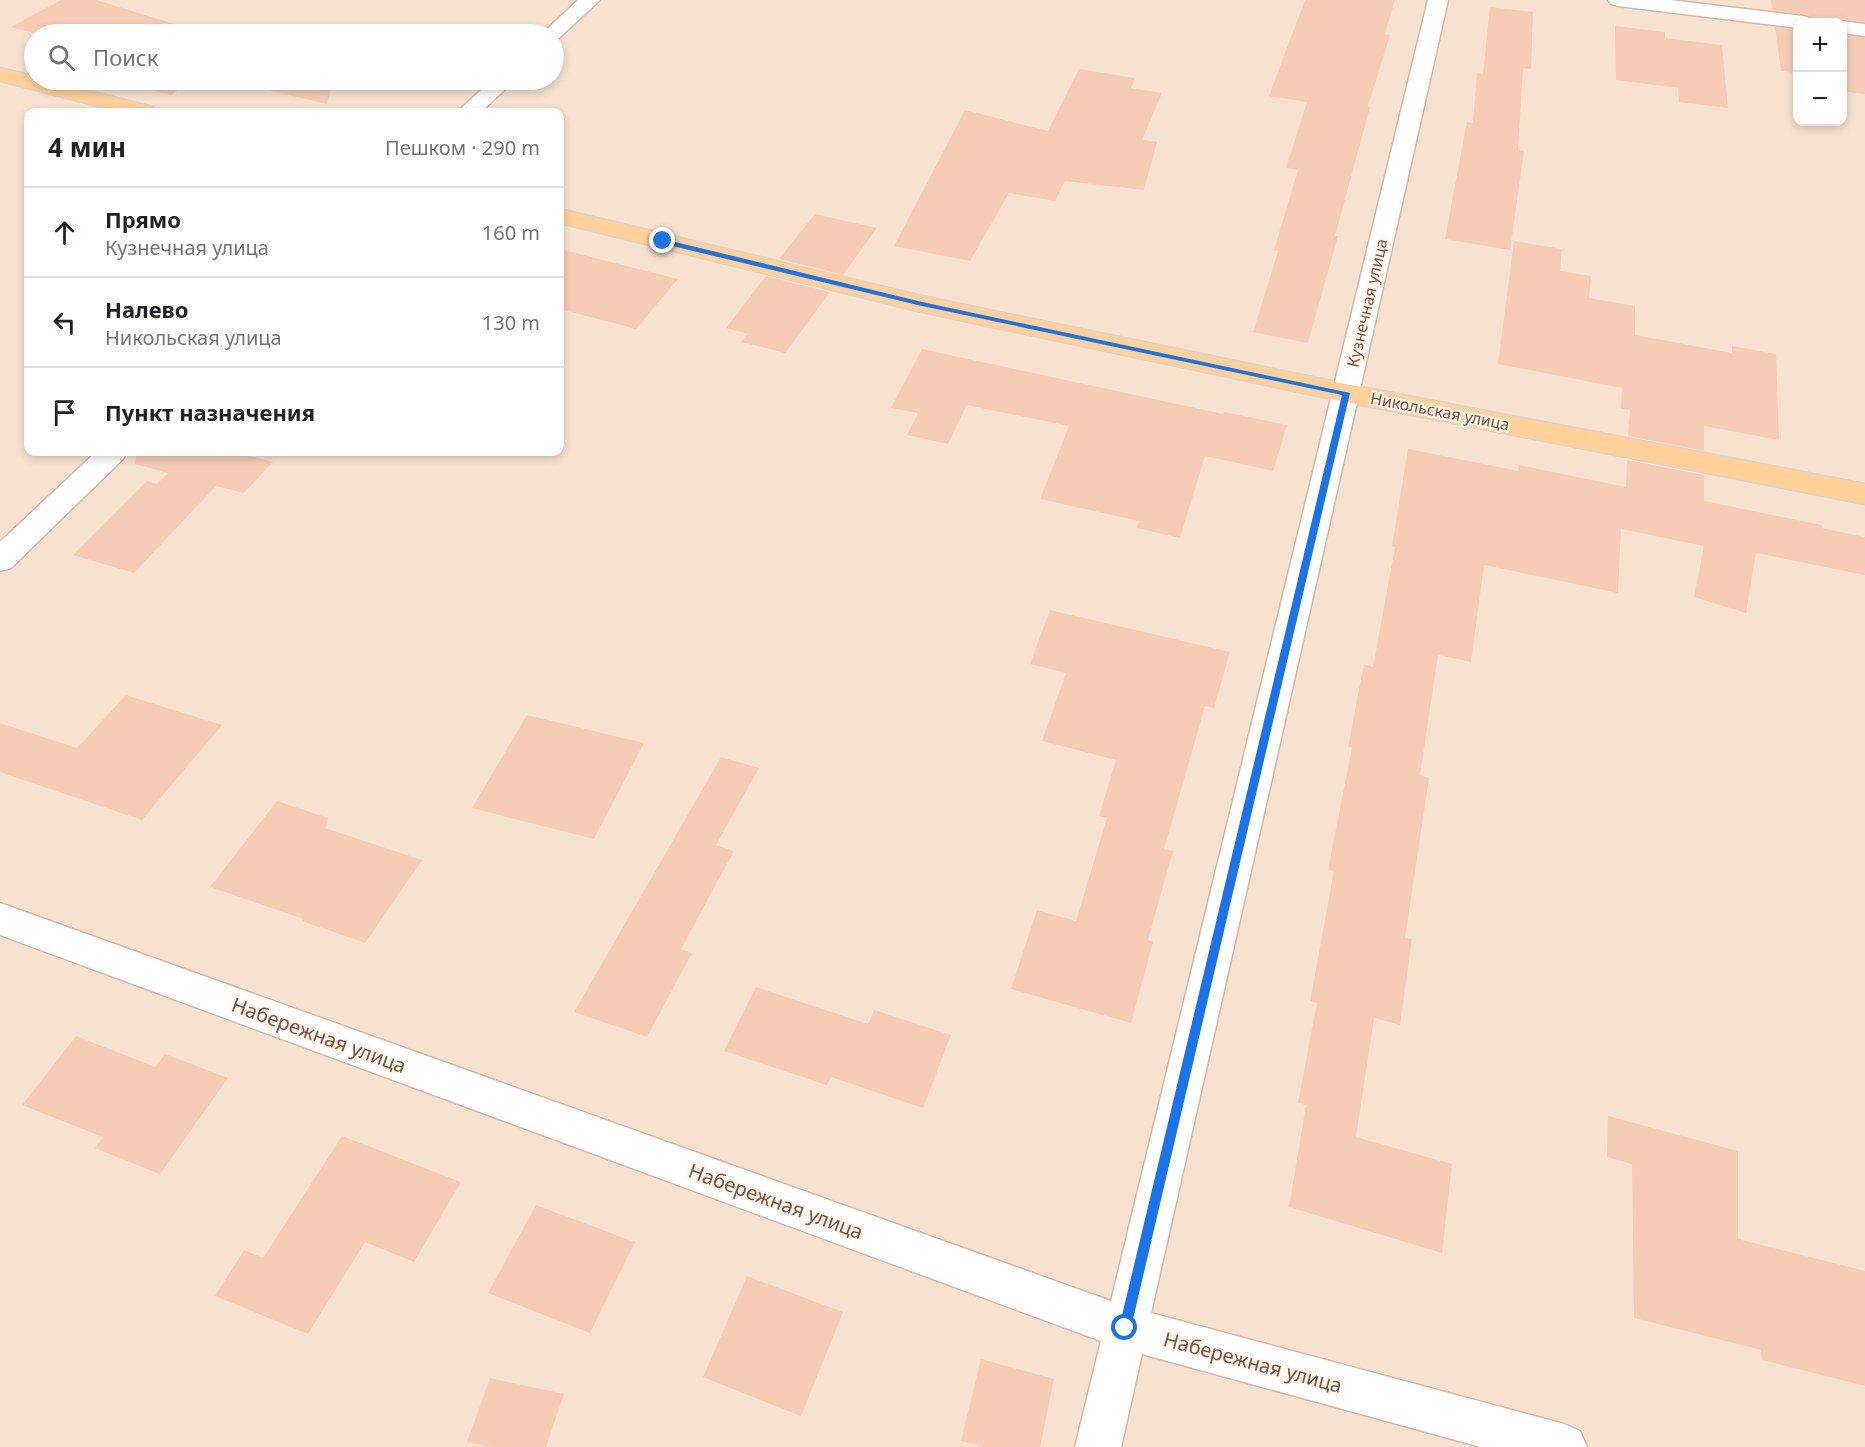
<!DOCTYPE html>
<html lang="ru">
<head>
<meta charset="utf-8">
<style>
  :root { --surface:#fff; --page:#f2f2f2; --text:#202124; --muted:#757577; --line:#e0e0e0 }
  body { margin:0; font-family:"Noto Sans",sans-serif; background:var(--page); color:var(--text) }
  .controls { position:absolute; right:18px; top:18px; display:grid; overflow:hidden; border-radius:12px; box-shadow:0 3px 9px #0003 }
  .controls button { width:54px; height:54px; display:grid; place-items:center; padding:0; border:0; border-bottom:2px solid var(--line); background:var(--surface); color:var(--text); font:30px sans-serif }
  .stop { position:absolute; width:18px; height:18px; margin:-14px; border:4px solid #1a73e8; border-radius:50%; background:#fff }
  .stop.end { background:#1a73e8; border-color:#fff; box-shadow:0 2px 6px #0008 }
  .list { margin:0; padding:0; list-style:none }
  h2 { display:flex; justify-content:space-between; align-items:center; height:78px; margin:0; padding:0 24px; font-size:26px }
  h2 small { font-size:20px; font-weight:400; color:var(--muted) }
  .list li { display:grid; grid-template-columns:39px 1fr auto; gap:18px; align-items:center; box-sizing:border-box; height:90px; padding:0 24px; border-top:2px solid var(--line) }
  .list b { display:block; font-size:22px; white-space:nowrap }
  .list p { margin:0; font-size:20px; white-space:nowrap; color:var(--muted) }
  .list em { font-size:20px; font-style:normal; color:var(--muted) }
  .icon { flex:none; width:33px; height:33px; fill:none; stroke:currentColor; stroke-width:2; stroke-linecap:round; stroke-linejoin:round }
  .map { position:relative; flex:none; width:1865px; height:1447px; overflow:hidden }
  .search { position:absolute; background:var(--surface); box-shadow:0 3px 9px #0003; left:24px; top:24px; width:540px; height:66px; display:flex; align-items:center; gap:15px; box-sizing:border-box; padding:0 21px; border-radius:33px; color:var(--muted); font-size:22px }
  .panel { position:absolute; background:var(--surface); box-shadow:0 3px 9px #0003; left:24px; top:108px; width:540px; height:348px; border-radius:12px }
  .map>svg:first-child { display:block }
  .residential { fill:#f7e2d0; fill-rule:evenodd }
  .building { fill:#f6ccb7 }
  .lines { fill:none; stroke-linecap:round; stroke-linejoin:round }
  .minor-casing { stroke:#d2b9aa; stroke-width:3 }
  .major-casing { stroke:#dcd3cf; stroke-width:3 }
  .minor { fill:#fff; fill-rule:evenodd }
  .major { fill:#ffd198; fill-rule:evenodd }
  .route { fill:#1a73e8 }
  .labels { text-anchor:middle; dominant-baseline:central; stroke-width:4.5; stroke-linejoin:round; paint-order:stroke }
  .street-label { font-size:16px; fill:#785446; stroke:#fff5ea }
  .near-street-label { font-size:20px; fill:#785446; stroke:#fff5ea }
</style>
</head>
<body>
<div class="map">
<svg width="1865" height="1447" viewBox="0 0 1865 1447">
  <rect width="100%" height="100%" fill="#fef1e2"/>
  <path class="residential" d="M0,0H1865V1447H0ZM1798,22H1842V122H1798ZM34,34H554V80H34ZM28,112H560V452H28Z"/>
  <path class="building" d="M61,0H96L207,34H38L11,27Z
    M1305,0H1395L1385,34L1390,35L1368,106L1370,107L1335,236H1338L1308,343L1253,332L1278,251L1274,250L1298,170L1286,168L1307,102L1269,96Z
    M1771,0H1865V22L1842,19L1835,20L1833,22H1815L1811,16L1772,10Z
    M1490,7L1533,12L1531,69L1523,68L1518,150L1524,151L1510,250L1445,239L1467,122L1473,123L1477,73L1483,74Z
    M1615,26L1665,32V38L1722,45L1728,108L1679,102L1678,88L1616,80Z
    M1775,27L1797,30V73L1781,71Z
    M1842,35L1865,38V94L1842,91Z
    M1079,69L1135,78L1131,88L1162,93L1142,140L1157,142L1144,190L1065,181L1055,201L1009,193L970,261L894,246L965,110L1048,131Z
    M124,80H192L171,95L120,82Z
    M227,80H334L327,104Z
    M815,214L877,228L843,275L779,259Z
    M1514,241L1562,249L1560,271L1591,276L1589,298L1635,306V335L1732,353V346L1776,354L1779,440L1704,426V451L1628,436L1630,410L1621,409L1622,388L1498,364Z
    M560,249L678,279L636,329L560,309Z
    M766,276L830,292L785,353L741,342L748,334L726,328Z
    M922,349L1223,414L1224,412L1287,425L1273,471L1205,456L1180,538L1137,528L1139,521L1040,499L1069,426L967,405L948,444L907,435L918,413L891,408Z
    M1408,449L1518,471L1519,465L1626,487L1627,460L1704,475V501L1822,525V528L1865,537V575L1756,553L1746,613L1694,597L1704,546L1621,529L1618,593L1484,565L1471,662L1438,655L1420,775L1429,778L1405,938L1412,939L1400,1025L1374,1018L1356,1137L1452,1164L1442,1253L1289,1207L1306,1105L1298,1103L1317,1003L1310,1001L1334,871L1328,870L1352,748L1348,747L1364,664L1373,667L1395,547L1392,546Z
    M137,452H249L246,455L273,462L244,493L216,486L134,573L73,555L147,481L157,484L168,473L135,464Z
    M1050,610L1230,652L1214,708L1205,706L1164,849L1173,851L1148,940L1153,942L1131,1023L1011,989L1037,910L1076,921L1107,818L1099,816L1116,760L1042,741L1066,673L1030,664Z
    M126,695L222,725L142,820L0,772V723L77,748Z
    M527,715L644,743L594,839L472,808Z
    M721,757L759,768L716,845L734,851L681,949L692,953L647,1037L574,1012Z
    M277,801L328,818L325,828L422,860L365,943L302,921L304,919L210,887Z
    M756,987L868,1024L874,1010L951,1035L923,1108L831,1077L827,1085L724,1051Z
    M76,1036L155,1067L165,1054L228,1078L160,1174L95,1148L103,1137L22,1105Z
    M1608,1116L1738,1151V1239L1865,1271V1386L1762,1360L1761,1350L1634,1318L1632,1164L1607,1157Z
    M342,1136L461,1182L414,1262L365,1242L308,1334L215,1296L244,1250L263,1258Z
    M536,1205L635,1242L590,1333L488,1293Z
    M747,1276L843,1312L801,1416L703,1377Z
    M981,1359L1054,1379L1040,1447H984L961,1441Z
    M490,1378L564,1394L546,1447H491L467,1442Z"/>
  <g class="lines">
    <defs>
      <path id="minor" d="M578,0H600L559,38L554,40V34H542Z
        M1428,0H1448L1151,1313L1564,1424L1580,1431L1587,1447H1481L1142,1354L1121,1447H1075L1101,1341L0,935V903L1111,1301Z
        M1608,0H1670L1803,16L1810,18L1813,22H1798V28L1618,6L1611,4Z
        M1842,21L1865,24V36L1842,33V22H1835Z
        M492,80H515L481,112H457Z
        M96,452H127L123,459L11,568L0,571V542Z"/>
      <path id="major" d="M0,68L34,76V80H46L153,107L156,112H121L0,81Z
        M560,209L922,296L1346,384L1865,484V504L1346,402L922,312L560,223Z"/>
    </defs>
    <use href="#minor" class="minor-casing"/>
    <use href="#major" class="major-casing"/>
    <use href="#minor" class="minor"/>
    <use href="#major" class="major"/>
  </g>
  <path class="route" d="M663,239L922,302L1350,393L1130,1332L1125,1334L1120,1332L1119,1328L1342,395L922,306L660,243Z"/>
  <g class="labels">
    <g class="street-label">
      <text transform="translate(1367 303) rotate(-77)">Кузнечная улица</text>
      <text transform="translate(1440 411) rotate(11)">Никольская улица</text>
    </g>
    <g class="near-street-label">
      <text transform="translate(319 1035) rotate(20)">Набережная улица</text>
      <text transform="translate(776 1201) rotate(20)">Набережная улица</text>
      <text transform="translate(1253 1362) rotate(15)">Набережная улица</text>
    </g>
  </g>
</svg>
<div class="controls">
<button>+</button>
<button>−</button>
</div>
<div class="stop" style="left:1125px;top:1328px"></div>
<div class="stop end" style="left:663px;top:241px"></div>
<div class="search"><svg class="icon" aria-label="search" viewBox="0 0 24 24"><circle cx="10" cy="10" r="6"/><path d="M15 15l6 6"/></svg>Поиск</div>
<section class="panel">
<h2>4 мин<small>Пешком · 290 m</small></h2>
<ul class="list">
<li><svg class="icon" aria-label="ahead" viewBox="0 0 24 24"><path d="M12 20V5M6 11l6-6 6 6"/></svg><div><b>Прямо</b><p>Кузнечная улица</p></div><em>160 m</em></li>
<li><svg class="icon" aria-label="left" viewBox="0 0 24 24"><path d="M17 20v-9H6M10 6l-5 5 5 5"/></svg><div><b>Налево</b><p>Никольская улица</p></div><em>130 m</em></li>
<li><svg class="icon" aria-label="arrive" viewBox="0 0 24 24"><path d="M6 21V4h12l-3 4 3 4H6"/></svg><div><b>Пункт назначения</b></div></li>
</ul>
</section>
</div>
</body>
</html>
